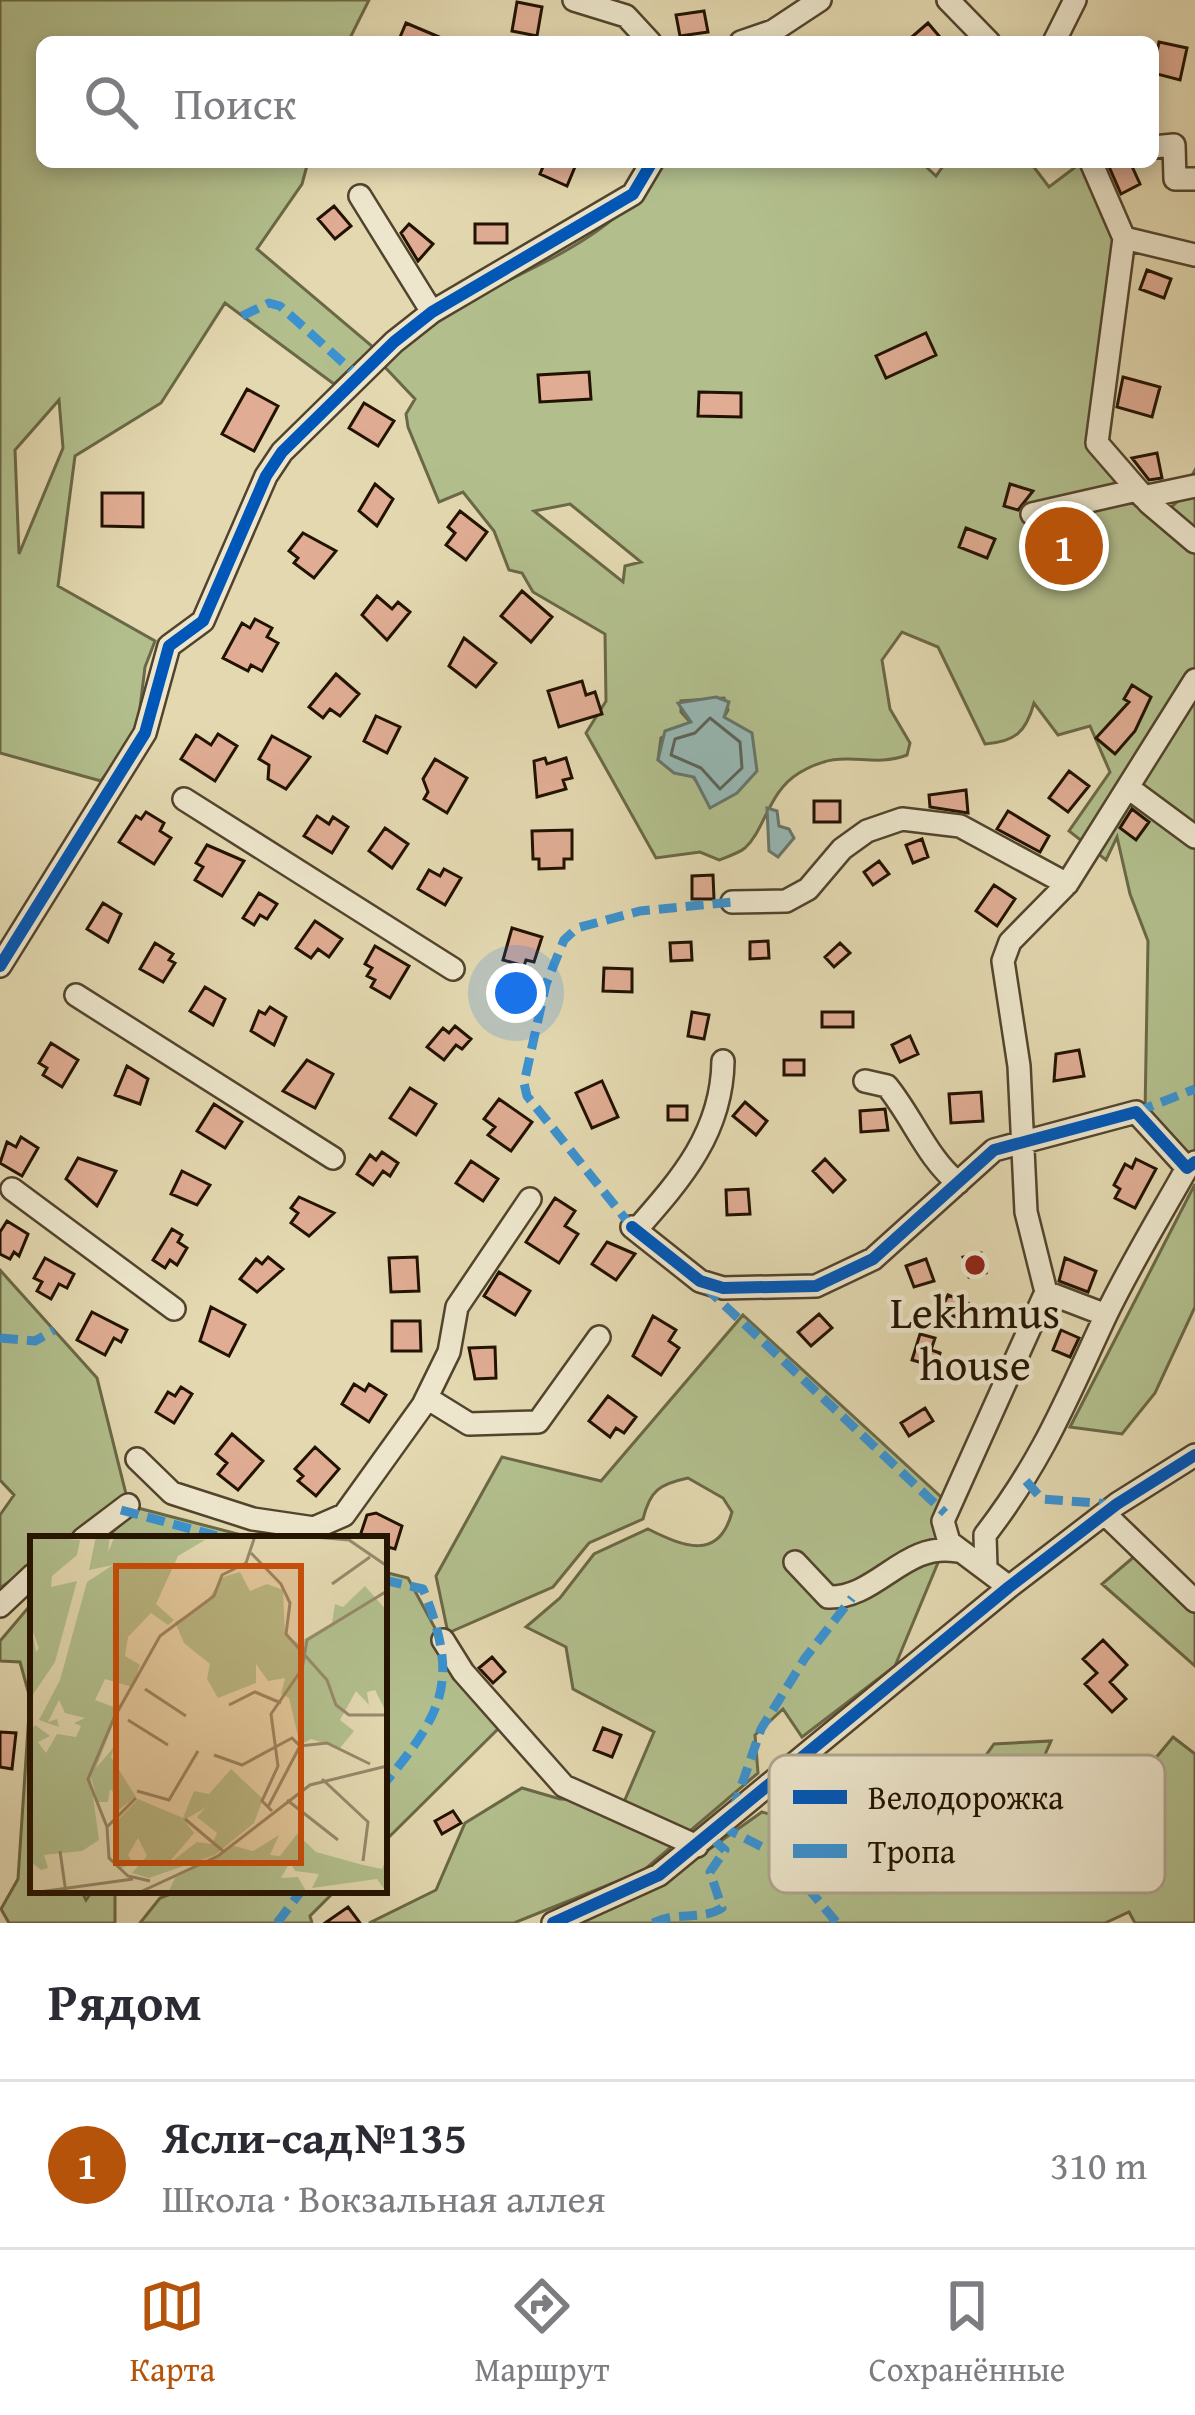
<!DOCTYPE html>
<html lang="ru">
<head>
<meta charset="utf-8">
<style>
  :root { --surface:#fff; --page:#f7f7f7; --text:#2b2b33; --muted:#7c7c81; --line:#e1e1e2; --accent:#b45309 }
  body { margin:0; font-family:"Gentium Book Plus",serif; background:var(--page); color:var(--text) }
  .you { position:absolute; left:516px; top:993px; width:42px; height:42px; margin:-30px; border:9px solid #fff; border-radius:50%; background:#1a73e8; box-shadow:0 0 0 18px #1a73e833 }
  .badge { display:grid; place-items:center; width:78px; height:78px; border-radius:50%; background:var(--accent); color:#fff; font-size:39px; font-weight:700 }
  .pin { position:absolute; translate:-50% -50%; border:6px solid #fff; box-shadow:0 3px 12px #0006 }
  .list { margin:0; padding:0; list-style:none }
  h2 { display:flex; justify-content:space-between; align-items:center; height:156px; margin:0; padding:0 48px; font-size:51px }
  h2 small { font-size:39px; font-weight:400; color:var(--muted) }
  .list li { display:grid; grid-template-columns:78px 1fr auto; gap:36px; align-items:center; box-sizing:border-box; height:168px; padding:0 48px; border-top:3px solid var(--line) }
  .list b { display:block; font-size:45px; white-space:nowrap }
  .list p { margin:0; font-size:39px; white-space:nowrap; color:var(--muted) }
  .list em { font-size:39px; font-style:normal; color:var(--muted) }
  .icon { flex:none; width:66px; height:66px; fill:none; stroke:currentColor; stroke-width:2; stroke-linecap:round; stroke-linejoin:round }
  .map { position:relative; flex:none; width:1195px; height:1923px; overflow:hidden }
  .search { position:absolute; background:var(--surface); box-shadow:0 6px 18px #0003; left:36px; right:36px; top:36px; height:132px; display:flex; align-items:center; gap:30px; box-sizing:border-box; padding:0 42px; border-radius:18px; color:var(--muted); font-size:45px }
  .sheet { height:324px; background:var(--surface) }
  nav { display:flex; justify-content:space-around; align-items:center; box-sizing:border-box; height:168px; border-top:3px solid var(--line); background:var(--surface); font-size:33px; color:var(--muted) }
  nav a { display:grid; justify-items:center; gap:6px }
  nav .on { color:var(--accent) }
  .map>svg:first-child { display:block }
  .green { fill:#b2bf8d; stroke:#6a6846; stroke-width:3; fill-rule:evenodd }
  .water { fill:#97b8b4; stroke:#68766c; stroke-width:3 }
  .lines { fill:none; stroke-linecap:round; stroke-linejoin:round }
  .shore { stroke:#5c655a; stroke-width:3 }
  .building { fill:#e0ad94; stroke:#221200; stroke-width:3 }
  .minor-casing { stroke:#52442c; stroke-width:26 }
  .minor { stroke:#ede6cc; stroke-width:21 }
  .quiet { stroke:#3b92d0; stroke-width:9; stroke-dasharray:18 9; stroke-linecap:butt }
  .cycleway-casing { stroke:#ede6cc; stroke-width:20 }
  .cycleway { stroke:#0057b8; stroke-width:12 }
  .poi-dot { fill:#8f2418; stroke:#ede6cc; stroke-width:4.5 }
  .labels { text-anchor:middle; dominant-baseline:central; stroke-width:9; stroke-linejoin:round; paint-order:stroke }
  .poi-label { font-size:45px; fill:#221200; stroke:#ede6cc }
  .inset-road { fill:none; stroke:#96896a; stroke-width:3 }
  .view { fill:#ca4e0a; fill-opacity:0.15; stroke:#ca4e0a; stroke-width:6 }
  .inset-edge { fill:none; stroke:#221200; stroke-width:6 }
  .key { fill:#ede6cc; stroke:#b0a68f; stroke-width:3 }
  .key-label { font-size:33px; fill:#221200 }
</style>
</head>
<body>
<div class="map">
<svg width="1195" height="1923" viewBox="0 0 1195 1923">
  <rect width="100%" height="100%" fill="#e3d8b0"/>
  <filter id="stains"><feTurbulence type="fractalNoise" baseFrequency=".00167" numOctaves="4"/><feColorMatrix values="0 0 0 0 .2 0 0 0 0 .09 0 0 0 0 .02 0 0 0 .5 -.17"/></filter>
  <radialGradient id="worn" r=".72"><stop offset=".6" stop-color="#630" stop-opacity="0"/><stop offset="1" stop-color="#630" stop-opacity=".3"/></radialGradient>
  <path class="green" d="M0,0H369L348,42H42V162H308L302,184L257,249L373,347L334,384L225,303L161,403L75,456L58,586L155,641L145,667L137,732L101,781L0,753ZM59,400L63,448L19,554L15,450Z
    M660,162H921L936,176L946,162H1030L1049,187L1082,162L1120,245L1089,445L1158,519L1177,502L1195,470V1153L1187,1159L1145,1113L1148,941L1130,894L1117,837L1106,860L1069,831L1110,772L1090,726L1058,735L1034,703C1026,732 1015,742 985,744L938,647L902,632L882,660L890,709L910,743L907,755C867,770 845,745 799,773C768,792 766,828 745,848C739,853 727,857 719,860L700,852L656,858L586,733L606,701L605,634L533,592L522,573L509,570L494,531L463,492L439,502L408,427L406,414L415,399L381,363C398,350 415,335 433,322C510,270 615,248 660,162ZM570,504L641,562L625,566L623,582L534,511ZM724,698L728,710L724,717L755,762C751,782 735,796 715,804L693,777L658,760L661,738L691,723L681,712V701Z
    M1195,1184V1307L1155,1393L1122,1434L1070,1427Z
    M0,1270L97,1378L126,1494L68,1539H33V1565L0,1588V1515L14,1495L0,1480Z
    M743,1315L952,1507L942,1553L895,1666L802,1737L783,1709L755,1735L758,1773L643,1871L514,1923H369L436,1890L465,1823L522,1788L560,1799L624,1802L654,1732L573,1689L566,1647L526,1627L560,1598L594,1554L648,1529C684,1547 719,1561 732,1512L723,1498L688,1478C660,1484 650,1490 643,1519L589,1543L553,1587L448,1633L436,1576L502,1457L601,1481Z
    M138,1508L257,1539H105Z
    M1136,1555L1195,1607V1666L1102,1584Z
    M384,1572L408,1578L472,1697L501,1726L384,1842Z
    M33,1602V1890H81L86,1900L93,1890H115V1923H9L1,1909L18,1879L30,1698L20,1662L0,1661V1641Z
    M1173,1737L1195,1754V1923H1135L1129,1912L1105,1923H580L653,1889L762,1812L888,1847L929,1835L994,1744L1051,1741L992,1875L1057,1878Z
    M181,1890H336L310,1916L312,1923H140L160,1898Z"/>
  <path class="water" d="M716,697L729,702L724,717L752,733L757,771L737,793L710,808L694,777L674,773L658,760L665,731L691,722L678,703Z
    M767,808L777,811L779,826L789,829L794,838L778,857L769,851Z"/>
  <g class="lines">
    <path class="shore" d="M710,718L740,742L742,768L720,789L701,768L671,755L675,739L695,733Z"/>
  </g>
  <path class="building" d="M517,2L542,7L537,36L512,31Z
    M704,11L708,32L680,36L676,15Z
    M406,23L451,42H398Z
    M928,23L939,36L933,42H906Z
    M1159,42L1187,48L1180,80L1153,73Z
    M545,162H577L567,186L540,174Z
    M1107,162H1130L1140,184L1121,194Z
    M334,206L351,226L335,239L318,219Z
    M409,224L433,244L418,261L401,233Z
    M475,224H507V243H475Z
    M1147,270L1171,279L1164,298L1140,289Z
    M926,333L936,355L886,378L876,356Z
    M589,372L591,399L540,402L538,375Z
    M1123,377L1160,387L1152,417L1117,407Z
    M247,389L278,406L254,451L222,434Z
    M699,392L741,393V417L698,416Z
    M364,403L394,421L378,446L349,428Z
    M1157,453L1162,478L1149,480L1132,458Z
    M375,484L393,499L377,526L359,511Z
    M1010,484L1033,491L1018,510L1004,506Z
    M102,493H143V527L102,526Z
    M460,511L487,532L466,560L446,545L455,533L448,527Z
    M966,528L995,539L987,558L959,547Z
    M303,533L336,551L314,578L294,563L298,558L289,551Z
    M1085,535L1086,559L1047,560L1046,537Z
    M522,591L552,617L531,642L501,616Z
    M377,596L392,609L398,602L410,612L387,640L362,615Z
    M255,619L272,628L267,637L278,643L262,671L251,665L248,671L223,658L242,623L250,628Z
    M464,638L496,663L476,687L449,666Z
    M336,674L359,694L340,716L330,709L323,718L309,707Z
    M582,681L586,695L595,692L602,714L559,727L548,691Z
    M1132,685L1151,697L1135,731L1115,754L1096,738L1129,702L1124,699Z
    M376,716L400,727L387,753L364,741Z
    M218,734L237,746L215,781L181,759L196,735L211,745Z
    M272,736L310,757L286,789L268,779L269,765L259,759Z
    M545,758L547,764L566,758L572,778L563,780L566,789L537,797L534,761Z
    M435,759L467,778L447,813L424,799L428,792L423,779Z
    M1069,771L1089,786L1068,812L1049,798Z
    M966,790L968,813L930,807L929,795Z
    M814,801H840V822H814Z
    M1132,809L1149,822L1136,840L1120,828Z
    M1008,811L1049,836L1040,852L997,829Z
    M146,812L164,823L160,831L171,838L154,864L119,842L136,816L141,819Z
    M317,816L329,824L333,817L348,827L332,853L304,836Z
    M385,828L408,844L392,868L369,851Z
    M572,830V859H564V868L539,869V859H533L532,831Z
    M922,839L928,857L913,863L906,845Z
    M207,845L244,861L222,896L195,880L203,867L196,863Z
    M879,861L889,874L873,885L864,872Z
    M444,869L461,878L445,905L418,889L429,870L440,876Z
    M713,875L714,899H692V876Z
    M994,885L1015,899L997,926L976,911Z
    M259,893L277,904L267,919L260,915L254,925L243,918Z
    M103,903L121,914L108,942L87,929Z
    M315,921L342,939L329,957L318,949L311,958L296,948Z
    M512,928L542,937L534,962L526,960L524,966L503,960Z
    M768,941L769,958L750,959V942Z
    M691,942L692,960L671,961L670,943Z
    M155,943L173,954L169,960L175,963L163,982L140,969Z
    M840,943L850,953L834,967L825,957Z
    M375,946L409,966L390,998L371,987L375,980L367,976L372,968L365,964Z
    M604,968L632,969V992L603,991Z
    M205,987L225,999L213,1025L190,1011Z
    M270,1007L286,1017L274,1045L251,1031L259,1011L265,1014Z
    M692,1012L709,1015L704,1039L688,1036Z
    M822,1012H853V1027H822Z
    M455,1026L471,1039L462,1049L456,1045L444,1060L427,1047L443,1028L449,1033Z
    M910,1036L918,1054L900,1062L892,1045Z
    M51,1043L78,1060L62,1087L43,1075L47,1068L39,1063Z
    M1079,1050L1084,1076L1054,1081L1056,1054Z
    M307,1060L333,1074L315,1108L283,1091Z
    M784,1060H804V1075H784Z
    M127,1066L148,1079L140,1104L115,1095Z
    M602,1081L618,1117L592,1128L576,1093Z
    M410,1088L436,1104L416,1135L390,1118Z
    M981,1092L983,1121L951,1123L949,1094Z
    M499,1099L532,1122L511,1151L488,1135L495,1127L484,1119Z
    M745,1102L767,1121L756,1135L733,1116Z
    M214,1104L242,1122L225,1148L197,1131Z
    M668,1106H687V1120H668Z
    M885,1109L888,1130L861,1132L860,1111Z
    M21,1137L38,1148L22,1176L0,1163L7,1142L16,1147Z
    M382,1152L398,1163L390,1176L383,1171L373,1185L357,1174L370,1155L376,1160Z
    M78,1158L116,1171L97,1206L66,1179Z
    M825,1159L845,1180L833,1192L813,1171Z
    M1136,1159L1156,1169L1135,1208L1115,1198L1120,1189L1114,1185L1125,1164L1132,1168Z
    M471,1161L498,1179L483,1201L456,1183Z
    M182,1171L210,1185L197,1205L171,1194Z
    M748,1189L750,1214L727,1215L726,1190Z
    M299,1197L334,1213L309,1236L291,1223L298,1213L291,1208Z
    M555,1198L575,1211L565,1226L578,1234L559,1263L526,1242Z
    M7,1221L28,1234L19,1256L14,1252L10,1259L0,1254V1232Z
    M172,1229L182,1235L178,1242L187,1248L177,1265L170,1260L165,1268L153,1260Z
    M607,1242L635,1254L616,1280L592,1264Z
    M981,1253L986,1273L969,1277L963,1257Z
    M268,1257L283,1269L257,1292L240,1279L256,1259L262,1264Z
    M417,1257L419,1291L391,1292L389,1258Z
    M45,1258L74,1274L67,1288L59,1284L51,1299L37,1291L42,1282L34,1278Z
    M1065,1258L1096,1271L1088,1292L1059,1281Z
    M926,1259L934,1281L914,1287L906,1266Z
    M499,1272L530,1291L515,1315L484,1296Z
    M948,1295L968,1303L961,1319L941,1311Z
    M211,1307L245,1325L229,1356L200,1341Z
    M92,1312L127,1330L121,1342L114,1338L105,1355L77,1340Z
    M819,1314L832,1328L811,1346L798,1332Z
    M653,1316L676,1330L669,1341L679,1348L661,1375L633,1356Z
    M392,1321H420L421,1351H392Z
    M1061,1330L1079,1338L1070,1357L1053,1350Z
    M920,1334L935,1338L931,1350L940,1353L936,1367L912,1360Z
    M495,1347L496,1378L475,1379L469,1348Z
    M354,1384L365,1391L369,1384L386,1395L369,1422L342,1404Z
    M181,1387L192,1394L174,1423L156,1412L168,1392L175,1396Z
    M608,1396L636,1417L624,1433L616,1428L610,1437L589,1421Z
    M925,1408L933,1421L909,1436L901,1423Z
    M232,1434L263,1461L238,1490L218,1474L227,1463L216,1454Z
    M315,1447L339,1469L316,1496L298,1481L303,1476L295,1469Z
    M376,1513L402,1526L395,1549L384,1546V1539H359L367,1515Z
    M1103,1640L1127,1665L1110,1682L1126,1699L1112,1712L1085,1684L1097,1673L1083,1659Z
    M492,1657L505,1672L493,1683L479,1668Z
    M603,1728L621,1735L612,1757L594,1750Z
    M0,1732L16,1733L12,1769L0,1767Z
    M453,1811L461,1823L442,1834L435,1821Z
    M348,1907L360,1923H325Z"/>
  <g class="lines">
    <defs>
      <path id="minor" d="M574,0L626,16L650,42
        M948,0L989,42
        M741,42L773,31L820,0
        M1054,42L1075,0
        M1153,147L1174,145L1175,179H1195
        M1091,162L1124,238L1097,443L1149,503L1195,542
        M360,196L432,312
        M1124,238L1195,255
        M1143,497L1195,486
        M1032,514L1137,490
        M1130,789L1195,837
        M184,799L453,969
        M732,902L786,901L808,889L842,849L867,831L902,819L960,826L1067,884
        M0,966L145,733L169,646L203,621L266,476L282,452L394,342L432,312L633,194L652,162
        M76,995L333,1158
        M865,1081L887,1086C913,1118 927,1158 958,1183
        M12,1189L174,1309
        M632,1227L700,1281L723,1288L816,1286L873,1259L994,1150L1136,1112L1187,1168L1195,1162
        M637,1229C682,1178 722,1132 723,1061
        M1046,1292L1106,1315
        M427,1398L469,1424L538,1422L599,1337
        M137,1459L172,1493L253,1519L314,1528L344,1515L423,1405L449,1352L457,1307L530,1199
        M1105,1514L1195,1601
        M83,1539L128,1505
        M795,1562L828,1597C877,1599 904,1541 957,1551
        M986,1568L985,1535C1044,1458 1066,1400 1106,1315C1130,1265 1160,1216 1187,1168
        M1009,1587L949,1542L943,1521L1046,1292L1026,1212L1019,1066L1003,961L1010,942L1067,884L1195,680
        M0,1606L33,1575
        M443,1640L463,1672L564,1786L697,1846
        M553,1923L659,1875L1009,1587L1117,1504L1195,1455"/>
    </defs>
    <use href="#minor" class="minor-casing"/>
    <use href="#minor" class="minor"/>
    <path class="quiet" d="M242,316L269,303L280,306L358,376
      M1136,1112L1195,1089
      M632,1227L527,1096L524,1083L546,984L564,940L577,928L640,911L732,902
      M705,1287L945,1513
      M0,1338L35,1341L54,1330
      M1026,1481L1042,1499L1111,1504
      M121,1510L228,1539
      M384,1580L423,1589C460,1680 444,1712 384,1784
      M733,1810L761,1729L805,1658L852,1598
      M721,1826L782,1857L837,1923
      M277,1923L302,1890
      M653,1923C676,1911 701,1921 722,1908L710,1872L725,1850L709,1836"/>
    <defs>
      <path id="cycleway" d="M0,966L145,733L169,646L203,621L266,476L282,452L394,342L432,312L633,194L652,162
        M632,1227L700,1281L723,1288L816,1286L873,1259L994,1150L1136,1112L1187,1168L1195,1162
        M553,1923L659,1875L1009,1587L1117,1504L1195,1455"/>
    </defs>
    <use href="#cycleway" class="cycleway-casing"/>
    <use href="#cycleway" class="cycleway"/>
  </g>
  <circle class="poi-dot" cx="975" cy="1265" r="12"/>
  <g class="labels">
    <g class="poi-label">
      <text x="975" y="1311">Lekhmus<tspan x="975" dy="52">house</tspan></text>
    </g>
  </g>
  <g transform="translate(30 1536)">
    <rect width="357" height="357" fill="#e3d8b0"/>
    <path d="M0,0L50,4L47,19L22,40L21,51L47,45L25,126L0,163L2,94L6,116L9,112L0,88ZM66,0H80L78,16L85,0L175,4L148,20L126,68L144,84L138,89L121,77L98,101L95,120L110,129L102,151L75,143L65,164L89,173L66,232L84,211L81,221L106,261L83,278L88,261L80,253L78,266H68L60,238L69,304L52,315L14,319L18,332L11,334L1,326L0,195L5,189L20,200L8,206L16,217L27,198L46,201L51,190L44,187L55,182L35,177L29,164L18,186L27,183L29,191L9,184L30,144L57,46L83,29L59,34ZM210,36L220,55L237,48L253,54L255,99L268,107L302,87L305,68L313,71L335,50L357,75V178L345,154L337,156L339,169L326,155L310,184L324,195L310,212L281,203L270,209L259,162L251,158L255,142L238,145L226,128V147L188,162L177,143L180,128L154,107L145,86L175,68L193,41ZM201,233L233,263L224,287L185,319L119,342L102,337L117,320L108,302L98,319L104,328L90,332L85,287L108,263L153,282L164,255L179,258ZM175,272L167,281L187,297L182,308L167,306L136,330L164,297L154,284ZM267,298L286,316L333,329L352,333L357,321V357L347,343L282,352L289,338L265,335L260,326L251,342L268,341L277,357H138L145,342L204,310L223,315L249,299L240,319L250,320Z" fill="#b2bf8d" fill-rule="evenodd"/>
    <path class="inset-road" d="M273,0L319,4L357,30M221,17L251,48L260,67L256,98L297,144L306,169L319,179H357M302,48L340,21M115,153L156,180M199,169L225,156L251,167M98,184L138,209M184,219L212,229L262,202L270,210L297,207L340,228M292,243L338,286L333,325M107,255L139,264L168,215M106,262L77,291L79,322L98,340L120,345M257,264L308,304M238,271L270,210M242,275L232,265L248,230L241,178L272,133L277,104L357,55M155,283L193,315M77,291L58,243L84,182L130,100L184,60L192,39L216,27L225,0M30,315L36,357M2,357L103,343M108,357L188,320L280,249L357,230"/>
    <path class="view" d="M86,30H271V327H86Z"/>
    <rect width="357" height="357" class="inset-edge"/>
  </g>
  <rect x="769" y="1755" width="396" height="138" rx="18" class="key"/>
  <rect x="793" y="1790" width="54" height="14" fill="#0057b8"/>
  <rect x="793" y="1844" width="54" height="14" fill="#3b92d0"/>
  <g class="key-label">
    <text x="868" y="1809">Велодорожка</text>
    <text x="868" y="1863">Тропа</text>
  </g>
  <rect width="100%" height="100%" filter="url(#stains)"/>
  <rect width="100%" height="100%" fill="url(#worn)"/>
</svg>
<div class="you"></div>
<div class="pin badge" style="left:1064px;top:546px">1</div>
<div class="search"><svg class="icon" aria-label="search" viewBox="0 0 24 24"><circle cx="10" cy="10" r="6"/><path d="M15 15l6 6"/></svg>Поиск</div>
</div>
<section class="sheet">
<h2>Рядом<small></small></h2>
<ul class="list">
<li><span class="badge">1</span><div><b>Ясли-сад№135</b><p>Школа · Вокзальная аллея</p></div><em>310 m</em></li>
</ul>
</section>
<nav>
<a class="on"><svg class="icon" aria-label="map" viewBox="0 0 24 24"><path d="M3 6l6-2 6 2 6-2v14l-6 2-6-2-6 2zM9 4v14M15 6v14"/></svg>Карта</a>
<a><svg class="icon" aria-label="directions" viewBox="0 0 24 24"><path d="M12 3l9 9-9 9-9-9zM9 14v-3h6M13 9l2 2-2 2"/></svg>Маршрут</a>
<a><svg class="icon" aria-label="saved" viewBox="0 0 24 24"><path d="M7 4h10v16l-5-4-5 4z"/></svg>Сохранённые</a>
</nav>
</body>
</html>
